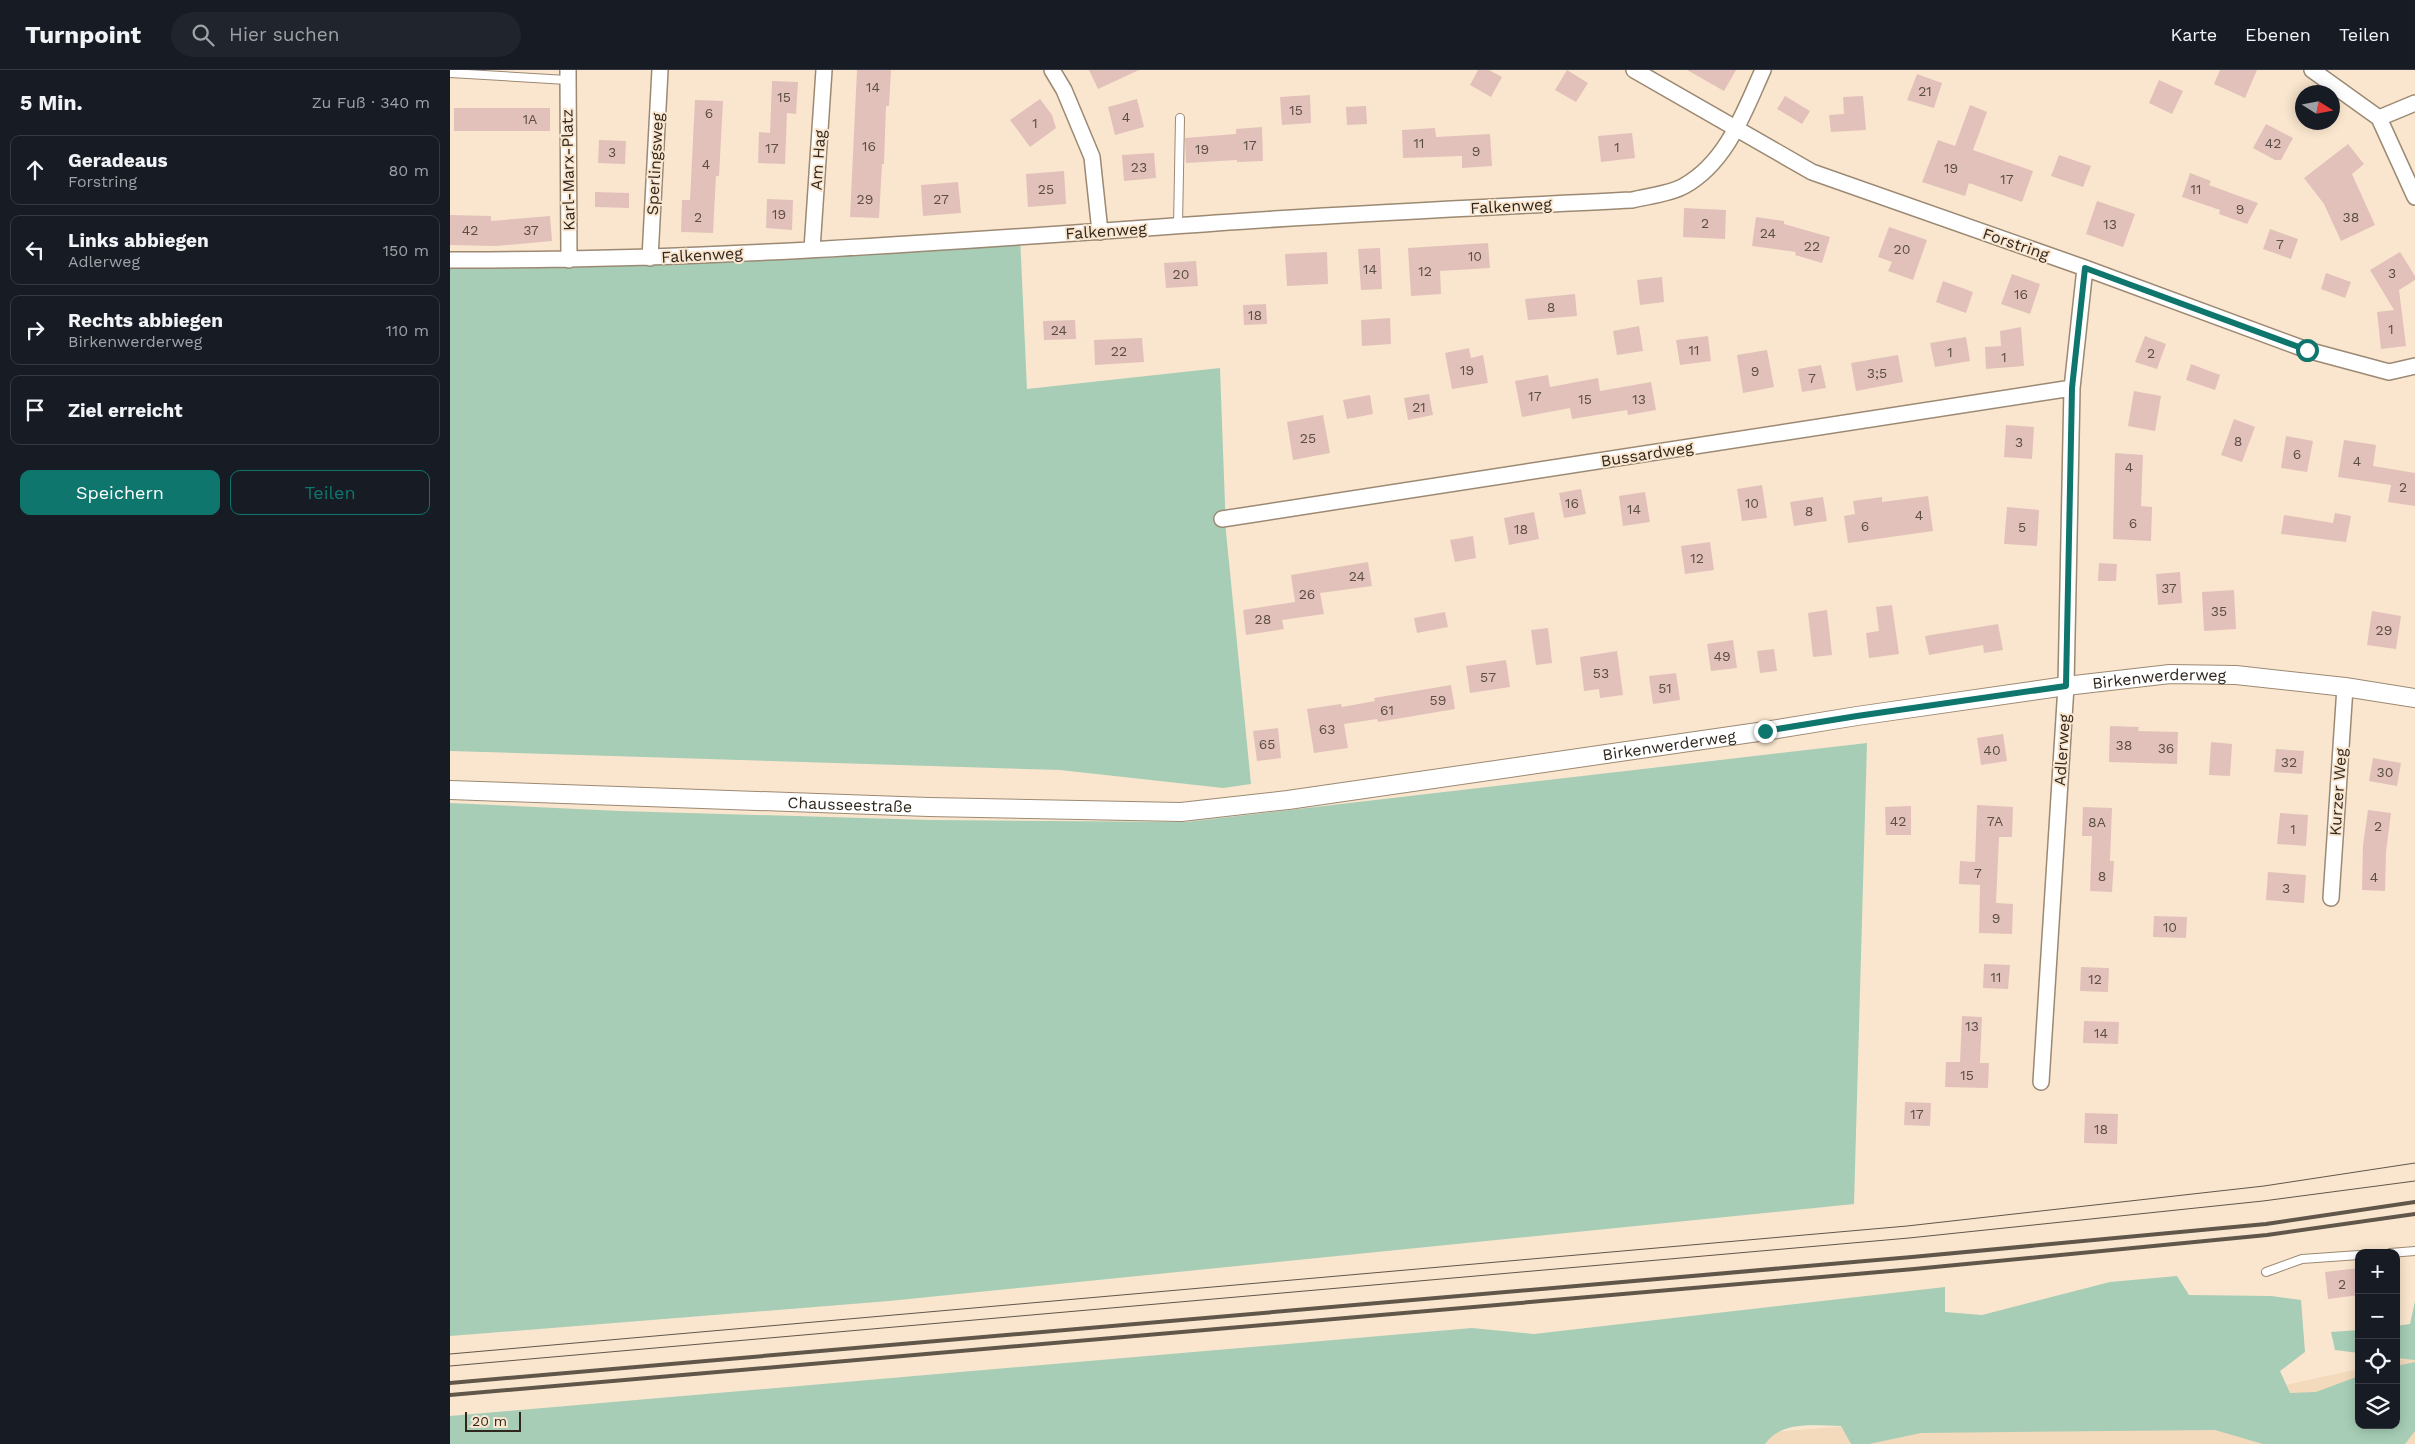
<!DOCTYPE html>
<html lang="de">
<head>
<meta charset="utf-8">
<style>
  :root { --surface:#171b24; --page:#20242c; --text:#f1f3f6; --muted:#9ea1a6; --line:#363941; --accent:#0f766e }
  body { margin:0; font-family:"Work Sans",sans-serif; background:var(--page); color:var(--text) }
  .controls { position:absolute; right:15px; bottom:15px; display:grid; overflow:hidden; border-radius:10px; box-shadow:0 2px 12px #0003 }
  .controls button { width:45px; height:45px; display:grid; place-items:center; padding:0; border:0; border-bottom:1px solid var(--line); background:var(--surface); color:var(--text); font:25px sans-serif }
  .compass { position:absolute; left:1845px; top:15px; width:45px; height:45px; border-radius:50%; background:var(--surface); box-shadow:0 2px 12px #0003; rotate:101deg }
  .scale { position:absolute; left:15px; bottom:12px; width:56px; box-sizing:border-box; padding-left:5px; border:2px solid #2f271e; border-top:0; font-size:14px; line-height:18px; white-space:nowrap; color:#2f271e; -webkit-text-stroke:4px #fae6ce; paint-order:stroke }
  .stop { position:absolute; width:15px; height:15px; margin:-11px; border:4px solid #0f766e; border-radius:50%; background:#fff }
  .stop.end { background:#0f766e; border-color:#fff; box-shadow:0 1px 5px #0008 }
  .list { margin:0; padding:0; list-style:none }
  h2 { display:flex; justify-content:space-between; align-items:center; height:65px; margin:0; padding:0 20px; font-size:21px }
  h2 small { font-size:16px; font-weight:400; color:var(--muted) }
  .list li { display:grid; grid-template-columns:32px 1fr auto; gap:15px; align-items:center; box-sizing:border-box; height:70px; margin:0 10px 10px; padding:0 10px; border:1px solid var(--line); border-radius:10px }
  .list b { display:block; font-size:19px; white-space:nowrap }
  .list p { margin:0; font-size:16px; white-space:nowrap; color:var(--muted) }
  .list em { font-size:16px; font-style:normal; color:var(--muted) }
  .actions { display:flex; gap:10px; padding:15px 20px }
  .actions a { flex:1; padding:11px 0; border:1px solid var(--accent); border-radius:10px; text-align:center; font-size:18px; color:var(--accent) }
  .actions .main { background:var(--accent); color:#fff }
  .icon { flex:none; width:28px; height:28px; fill:none; stroke:currentColor; stroke-width:2; stroke-linecap:round; stroke-linejoin:round }
  .map { position:relative; flex:none; width:1965px; height:1374px; overflow:hidden }
  header { display:flex; align-items:center; gap:30px; box-sizing:border-box; height:70px; padding:0 25px; background:var(--surface); border-bottom:1px solid var(--line) }
  header strong { font-size:24px }
  nav { display:flex; gap:28px; margin-inline-start:auto; font-size:18px }
  .search { width:350px; height:45px; background:var(--page); display:flex; align-items:center; gap:12px; box-sizing:border-box; padding:0 18px; border-radius:28px; color:var(--muted); font-size:19px }
  main { display:flex }
  aside { flex:1; background:var(--surface) }
  .map>svg:first-child { display:block }
  .built { fill:#f3dabc }
  .green { fill:#a7cdb6 }
  .building { fill:#e2c1ba }
  .lines { fill:none; stroke-linecap:round; stroke-linejoin:round }
  .service-casing { stroke:#9c8973; stroke-width:10 }
  .minor-casing { stroke:#9c8973; stroke-width:18 }
  .tertiary-casing { stroke:#9c8973; stroke-width:20 }
  .service { stroke:#fff; stroke-width:8 }
  .minor { stroke:#fff; stroke-width:15 }
  .tertiary { stroke:#fff; stroke-width:18 }
  .tram { stroke:#61564a; stroke-width:1 }
  .rail { stroke:#61564a; stroke-width:4 }
  .route { stroke:#0f766e; stroke-width:6 }
  .labels { text-anchor:middle; dominant-baseline:central; stroke-width:4; stroke-linejoin:round; paint-order:stroke }
  .number-label { font-size:14px; fill:#5c4e45 }
  .street-label { font-size:16px; fill:#2f271e; stroke:#fae6ce }
</style>
</head>
<body>
<header>
<strong>Turnpoint</strong>
<div class="search"><svg class="icon" aria-label="search" viewBox="0 0 24 24"><circle cx="10" cy="10" r="6"/><path d="M15 15l6 6"/></svg>Hier suchen</div>
<nav><a>Karte</a><a>Ebenen</a><a>Teilen</a></nav>
</header>
<main>
<aside>
<h2>5 Min.<small>Zu Fuß · 340 m</small></h2>
<ul class="list">
<li><svg class="icon" aria-label="ahead" viewBox="0 0 24 24"><path d="M12 20V5M6 11l6-6 6 6"/></svg><div><b>Geradeaus</b><p>Forstring</p></div><em>80 m</em></li>
<li><svg class="icon" aria-label="left" viewBox="0 0 24 24"><path d="M17 20v-9H6M10 6l-5 5 5 5"/></svg><div><b>Links abbiegen</b><p>Adlerweg</p></div><em>150 m</em></li>
<li><svg class="icon" aria-label="right" viewBox="0 0 24 24"><path d="M7 20v-9h11M14 6l5 5-5 5"/></svg><div><b>Rechts abbiegen</b><p>Birkenwerderweg</p></div><em>110 m</em></li>
<li><svg class="icon" aria-label="arrive" viewBox="0 0 24 24"><path d="M6 21V4h12l-3 4 3 4H6"/></svg><div><b>Ziel erreicht</b></div></li>
</ul>
<div class="actions"><a class="main">Speichern</a><a>Teilen</a></div>
</aside>
<div class="map">
<svg width="1965" height="1374" viewBox="0 0 1965 1374">
  <rect width="100%" height="100%" fill="#fae6ce"/>
  <path class="built" d="M1965,1286V1374H1172L1788,1325L1909,1299V1355H1946V1291Z"/>
  <path class="green" d="M570,166L577,319L770,298L776,462L801,714L773,718L610,700L0,681V190Z
    M1417,673L1404,1134L439,1231L0,1266V733L170,741L480,750L736,752Z
    M1727,1206L1739,1225L1821,1226L1851,1230L1855,1282L1830,1301L1840,1323L1866,1322L1909,1306V1355H1946V1296L1965,1292V1361L1955,1374H1813L1765,1360L1471,1363L1419,1374H1401L1391,1356C1365,1356 1332,1350 1315,1374H0V1346L1022,1258L1084,1264L1495,1217V1242L1532,1245L1660,1212Z
    M1965,1231V1290L1946,1288V1256L1960,1254Z
    M1909,1260V1283L1885,1280L1881,1262Z"/>
  <path class="building" d="M407,0H441L439,36H436L434,94H432L429,148L400,147Z
    M639,0H689L648,19Z
    M1028,0H1039L1052,7L1041,27L1020,15Z
    M1117,0L1138,13L1126,32L1105,20Z
    M1237,0H1286L1274,21Z
    M1770,0H1807L1795,28L1764,14Z
    M1467,4L1492,13L1484,38L1457,30Z
    M1709,10L1733,21L1722,44L1699,33Z
    M322,11L348,12L346,44L337,43L335,94L308,93L309,62L320,63Z
    M860,25L861,53L832,55L830,27Z
    M1335,26L1360,41L1352,54L1327,39Z
    M1413,26L1416,60L1381,62L1379,45L1394,44L1393,27Z
    M590,29L602,45L606,58L580,77L560,50Z
    M687,29L694,57L665,65L658,37Z
    M245,30L273,31L269,106H266L263,163L231,162L232,130H240Z
    M1520,35L1537,42L1523,80L1583,101L1572,132L1519,113L1515,126L1472,112L1488,70L1505,76Z
    M916,36L917,54L897,55L896,37Z
    M4,38H100V61H4Z
    M1816,54L1843,68L1831,90H1825L1803,78Z
    M812,57L813,91L787,92V90L736,93L735,68L786,64V59Z
    M985,58L986,67L1040,64L1042,96L1012,98V86L953,88L952,60Z
    M1182,63L1185,88L1151,92L1148,66Z
    M149,70L176,71L175,94L148,93Z
    M1898,74L1914,94L1902,104L1925,155L1891,171L1874,134L1854,108Z
    M704,83L706,108L674,111L672,85Z
    M1609,85L1641,96L1633,117L1601,106Z
    M614,101L616,134L578,137L576,104Z
    M1740,103L1761,111L1759,115L1808,133L1797,154L1769,144L1770,140L1732,127Z
    M508,112L511,143L473,146L471,115Z
    M145,122L179,123V138L145,137Z
    M317,129L343,130L342,160L316,158Z
    M1647,131L1685,144L1673,177L1636,164Z
    M1234,138L1276,140L1275,169L1233,167Z
    M0,145L41,146V151L100,146L102,171L46,176L0,175Z
    M1306,147L1334,151V154L1380,167L1372,193L1345,185L1346,182L1302,176Z
    M1439,157L1477,170L1463,210L1438,201L1442,192L1428,187Z
    M1820,159L1848,169L1841,189L1813,179Z
    M1038,173L1040,198L990,201L991,224L961,226L958,178Z
    M930,178L932,219L911,220L908,179Z
    M877,182L878,214L837,216L835,184Z
    M1950,182L1965,206V210L1949,220L1956,276L1931,279L1927,242L1944,240L1920,200Z
    M746,191L748,216L716,218L714,193Z
    M1876,203L1901,212L1895,228L1871,219Z
    M1562,204L1590,214L1580,244L1551,234Z
    M1212,207L1214,232L1190,235L1187,210Z
    M1493,211L1523,222L1516,243L1486,232Z
    M1125,224L1127,246L1078,250L1075,229Z
    M816,234L817,254L794,255L793,235Z
    M940,248L941,274L912,276L911,250Z
    M625,250L626,269L594,270L593,251Z
    M1189,256L1193,281L1167,285L1163,261Z
    M1571,257L1574,296L1536,299L1535,277L1551,276L1550,261Z
    M1258,266L1261,291L1230,295L1226,270Z
    M1695,266L1716,274L1707,299L1685,292Z
    M1516,267L1520,291L1485,297L1480,273Z
    M692,268L694,292L645,295L644,270Z
    M1019,278L1021,288L1033,285L1038,313L1002,319L995,283Z
    M1317,280L1324,317L1293,323L1287,285Z
    M1448,285L1453,312L1406,321L1401,293Z
    M1741,294L1770,305L1765,320L1736,310Z
    M1371,295L1376,318L1352,322L1348,299Z
    M1098,305L1100,317L1148,308L1150,321L1201,312L1206,340L1178,345L1177,340L1122,349L1120,338L1072,347L1065,311Z
    M1684,321L1711,326L1705,361L1678,356Z
    M979,324L983,345L958,350L954,328Z
    M920,325L923,344L897,349L893,330Z
    M873,345L880,383L843,390L837,352Z
    M1784,349L1805,357L1792,392L1771,385Z
    M1556,355L1584,357L1582,389L1554,387Z
    M1836,366L1863,371L1857,402L1831,398Z
    M1894,370L1926,375L1923,396L1965,403V436L1938,432L1941,415L1888,407Z
    M1665,383L1693,385L1691,436L1702,437L1701,471L1663,469Z
    M1312,415L1317,448L1292,451L1287,419Z
    M1131,419L1136,444L1114,448L1109,423Z
    M1195,422L1200,452L1173,456L1169,426Z
    M1478,426L1483,461L1398,473L1394,446L1405,444L1403,431L1432,427V432Z
    M1373,427L1377,451L1344,456L1340,432Z
    M1557,437L1589,440L1587,476L1554,474Z
    M1084,442L1089,469L1059,475L1054,448Z
    M1885,443L1901,446L1896,472L1831,464L1834,445L1883,453Z
    M1023,466L1026,488L1005,492L1000,470Z
    M1260,472L1264,500L1235,504L1231,476Z
    M918,492L922,516L870,523L874,544L832,550L834,559L796,565L793,540L845,532L841,505Z
    M1649,493L1667,494L1666,511H1648Z
    M1730,502L1732,533L1708,535L1706,504Z
    M1784,520L1786,559L1754,561L1752,522Z
    M1442,535L1449,584L1419,588L1416,563L1429,561L1426,537Z
    M1377,540L1382,585L1363,587L1358,543Z
    M1922,541L1951,546L1946,579L1917,575Z
    M995,542L998,557L967,563L964,548Z
    M1548,554L1553,580L1534,583L1533,575L1479,585L1475,566Z
    M1098,558L1102,593L1086,595L1081,560Z
    M1283,570L1287,598L1261,601L1257,574Z
    M1324,579L1327,601L1310,603L1307,581Z
    M1167,581L1173,625L1150,628L1149,619L1134,621L1130,587Z
    M1056,590L1060,617L1020,623L1016,596Z
    M1226,603L1230,630L1203,634L1199,606Z
    M1001,615L1005,639L928,652L927,649L894,654L898,678L864,683L857,639L891,634L892,637L925,631L924,628Z
    M1660,656L1689,657L1688,661L1728,662L1727,694L1659,692Z
    M828,658L831,688L807,691L803,661Z
    M1553,664L1557,691L1531,695L1527,668Z
    M1761,672L1782,674L1780,706L1759,705Z
    M1826,679L1854,681L1852,704L1824,702Z
    M1923,688L1951,693L1947,716L1919,711Z
    M1527,735L1563,737L1562,767H1549L1546,833L1563,834L1562,864L1529,863L1530,815L1509,814L1510,791L1525,792Z
    M1461,736V765H1436L1435,737Z
    M1633,737L1662,738L1660,791H1664L1662,822L1640,821L1642,766H1632Z
    M1918,740L1941,743L1936,782L1935,821L1912,820L1913,775Z
    M1830,743L1858,745L1856,776L1827,774Z
    M1818,802L1856,805L1854,833L1816,830Z
    M1704,846L1737,847L1736,868L1703,867Z
    M1534,894L1560,895L1558,919L1533,918Z
    M1631,897L1659,898L1658,922L1630,921Z
    M1512,946L1532,947L1530,993H1539L1538,1018L1495,1017L1496,992H1510Z
    M1634,951L1669,952L1668,974L1633,973Z
    M1455,1032L1481,1033L1480,1056L1454,1055Z
    M1635,1043L1668,1044L1667,1074L1634,1073Z
    M1909,1198V1225L1878,1229L1875,1202Z"/>
  <g class="lines">
    <defs>
      <path id="service" d="M0,3L117,10
        M728,156L730,48
        M1940,1183L1965,1181
        M1816,1202L1852,1189L1909,1185"/>
      <path id="minor" d="M118,0L119,190
        M602,0L614,20L642,87L650,162
        M1184,0L1362,102L1635,198L1857,280L1939,302L1965,296
        M1862,0L1929,48L1965,127
        M1929,48L1965,33
        M362,179L374,0
        M200,188L210,0
        M0,190C256,191 511,171 766,153C905,143 1043,137 1182,130C1198,126 1220,124 1234,116C1277,92 1294,42 1313,0
        M772,449L1622,318
        M1881,828L1895,617
        M1591,1012L1616,616L1622,318L1635,198"/>
      <g id="tertiary">
        <path id="s1" d="M0,720L479,737L731,742L838,730L1315,661L1407,646L1616,616L1720,604L1786,605L1895,617L1965,628"/>
      </g>
    </defs>
    <use href="#service" class="service-casing"/>
    <use href="#minor" class="minor-casing"/>
    <use href="#tertiary" class="tertiary-casing"/>
    <use href="#service" class="service"/>
    <use href="#minor" class="minor"/>
    <use href="#tertiary" class="tertiary"/>
    <path class="tram" d="M0,1284L1457,1156L1814,1116L1965,1093
      M0,1296L1459,1168L1813,1131L1965,1111"/>
    <path class="rail" d="M0,1313L1462,1187L1816,1154L1965,1132
      M0,1325L1464,1199L1817,1165L1965,1144"/>
  </g>
  <g class="lines">
    <path class="route" d="M1315,661L1407,646L1616,616L1622,318L1635,198L1857,280"/>
  </g>
  <g class="labels">
    <g class="number-label">
      <text x="423" y="17">14</text>
      <text x="1475" y="21">21</text>
      <text x="334" y="27">15</text>
      <text x="846" y="40">15</text>
      <text x="259" y="43">6</text>
      <text x="676" y="47">4</text>
      <text x="80" y="49">1A</text>
      <text x="585" y="53">1</text>
      <text x="969" y="73">11</text>
      <text x="1823" y="73">42</text>
      <text x="800" y="75">17</text>
      <text x="419" y="76">16</text>
      <text x="1167" y="77">1</text>
      <text x="322" y="78">17</text>
      <text x="752" y="79">19</text>
      <text x="1026" y="81">9</text>
      <text x="162" y="82">3</text>
      <text x="256" y="94">4</text>
      <text x="689" y="97">23</text>
      <text x="1501" y="98">19</text>
      <text x="1557" y="109">17</text>
      <text x="596" y="119">25</text>
      <text x="1746" y="119">11</text>
      <text x="415" y="129">29</text>
      <text x="491" y="129">27</text>
      <text x="1790" y="139">9</text>
      <text x="329" y="144">19</text>
      <text x="248" y="147">2</text>
      <text x="1901" y="147">38</text>
      <text x="1255" y="153">2</text>
      <text x="1660" y="154">13</text>
      <text x="20" y="160">42</text>
      <text x="81" y="160">37</text>
      <text x="1318" y="163">24</text>
      <text x="1830" y="174">7</text>
      <text x="1362" y="176">22</text>
      <text x="1452" y="179">20</text>
      <text x="1025" y="186">10</text>
      <text x="920" y="199">14</text>
      <text x="975" y="201">12</text>
      <text x="1942" y="203">3</text>
      <text x="731" y="204">20</text>
      <text x="1571" y="224">16</text>
      <text x="1101" y="237">8</text>
      <text x="805" y="245">18</text>
      <text x="1941" y="259">1</text>
      <text x="609" y="260">24</text>
      <text x="1244" y="280">11</text>
      <text x="669" y="281">22</text>
      <text x="1500" y="282">1</text>
      <text x="1701" y="283">2</text>
      <text x="1554" y="287">1</text>
      <text x="1017" y="300">19</text>
      <text x="1305" y="301">9</text>
      <text x="1427" y="303">3;5</text>
      <text x="1362" y="308">7</text>
      <text x="1085" y="326">17</text>
      <text x="1135" y="329">15</text>
      <text x="1189" y="329">13</text>
      <text x="969" y="337">21</text>
      <text x="858" y="368">25</text>
      <text x="1788" y="371">8</text>
      <text x="1569" y="372">3</text>
      <text x="1847" y="384">6</text>
      <text x="1907" y="391">4</text>
      <text x="1679" y="397">4</text>
      <text x="1953" y="417">2</text>
      <text x="1122" y="433">16</text>
      <text x="1302" y="433">10</text>
      <text x="1184" y="439">14</text>
      <text x="1359" y="441">8</text>
      <text x="1469" y="445">4</text>
      <text x="1683" y="453">6</text>
      <text x="1415" y="456">6</text>
      <text x="1572" y="457">5</text>
      <text x="1071" y="459">18</text>
      <text x="1247" y="488">12</text>
      <text x="907" y="506">24</text>
      <text x="1719" y="518">37</text>
      <text x="857" y="524">26</text>
      <text x="1769" y="541">35</text>
      <text x="813" y="549">28</text>
      <text x="1934" y="560">29</text>
      <text x="1272" y="586">49</text>
      <text x="1151" y="603">53</text>
      <text x="1038" y="607">57</text>
      <text x="1215" y="618">51</text>
      <text x="988" y="630">59</text>
      <text x="937" y="640">61</text>
      <text x="877" y="659">63</text>
      <text x="817" y="674">65</text>
      <text x="1674" y="675">38</text>
      <text x="1716" y="678">36</text>
      <text x="1542" y="680">40</text>
      <text x="1839" y="692">32</text>
      <text x="1935" y="702">30</text>
      <text x="1448" y="751">42</text>
      <text x="1545" y="751">7A</text>
      <text x="1647" y="752">8A</text>
      <text x="1928" y="756">2</text>
      <text x="1843" y="759">1</text>
      <text x="1528" y="803">7</text>
      <text x="1652" y="806">8</text>
      <text x="1924" y="807">4</text>
      <text x="1836" y="818">3</text>
      <text x="1546" y="848">9</text>
      <text x="1720" y="857">10</text>
      <text x="1546" y="907">11</text>
      <text x="1645" y="909">12</text>
      <text x="1522" y="956">13</text>
      <text x="1651" y="963">14</text>
      <text x="1517" y="1005">15</text>
      <text x="1467" y="1044">17</text>
      <text x="1651" y="1059">18</text>
      <text x="1892" y="1214">2</text>
    </g>
    <g class="street-label">
      <text transform="translate(368 90) rotate(-86)">Am Hag</text>
      <text transform="translate(205 94) rotate(-87)">Sperlingsweg</text>
      <text transform="translate(118 100) rotate(-91)">Karl-Marx-Platz</text>
      <text transform="translate(1061 136) rotate(-3)">Falkenweg</text>
      <text transform="translate(656 161) rotate(-4)">Falkenweg</text>
      <text transform="translate(1566 174) rotate(19)">Forstring</text>
      <text transform="translate(252 185) rotate(-3)">Falkenweg</text>
      <text transform="translate(1197 384) rotate(-9)">Bussardweg</text>
      <text stroke="none"><textPath href="#s1" startOffset="1719">Birkenwerderweg</textPath></text>
      <text stroke="none"><textPath href="#s1" startOffset="1224">Birkenwerderweg</textPath></text>
      <text transform="translate(1612 680) rotate(-86)">Adlerweg</text>
      <text transform="translate(1888 722) rotate(-86)">Kurzer Weg</text>
      <text stroke="none"><textPath href="#s1" startOffset="400">Chausseestraße</textPath></text>
    </g>
  </g>
</svg>
<div class="controls">
<button>+</button>
<button>−</button>
<button><svg class="icon" aria-label="locate" viewBox="0 0 24 24"><circle cx="12" cy="12" r="6"/><path d="M12 2v4M12 18v4M2 12h4M18 12h4"/></svg></button>
<button><svg class="icon" aria-label="layers" viewBox="0 0 24 24"><path d="M12 4l9 5-9 5-9-5zM3 14l9 5 9-5"/></svg></button>
</div>
<svg class="compass" viewBox="-18 -18 36 36"><path d="M0-13l5 13h-10z" fill="#e53935"/><path d="M0 13l5-13h-10z" fill="#9ea1a6"/></svg>
<div class="scale">20 m</div>
<div class="stop" style="left:1857px;top:280px"></div>
<div class="stop end" style="left:1315px;top:661px"></div>
</div>
</main>
</body>
</html>
